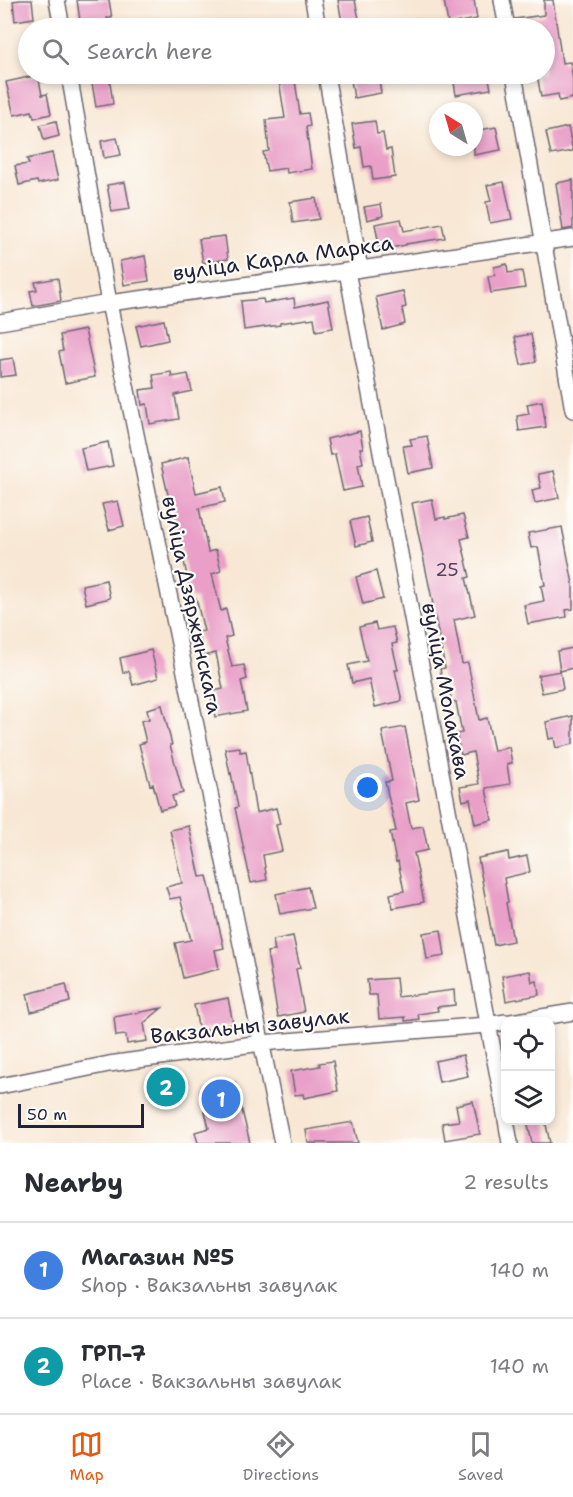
<!DOCTYPE html>
<html lang="en">
<head>
<meta charset="utf-8">
<style>
  :root { --surface:#fff; --page:#f7f7f7; --text:#2b2b33; --muted:#7c7c81; --line:#e1e1e2; --accent:#ea580c }
  body { margin:0; font-family:"Shantell Sans",sans-serif; background:var(--page); color:var(--text) }
  .controls { position:absolute; right:18px; bottom:18px; display:grid; overflow:hidden; border-radius:12px; box-shadow:0 3px 9px #0003 }
  .controls button { width:54px; height:54px; display:grid; place-items:center; padding:0; border:0; border-bottom:2px solid var(--line); background:var(--surface); color:var(--text); font:30px sans-serif }
  .compass { position:absolute; left:429px; top:102px; width:54px; height:54px; border-radius:50%; background:var(--surface); box-shadow:0 3px 9px #0003; rotate:323deg }
  .scale { position:absolute; left:18px; bottom:15px; width:126px; box-sizing:border-box; padding-left:6px; border:3px solid #22223b; border-top:0; font-size:16px; line-height:21px; white-space:nowrap; color:#22223b; -webkit-text-stroke:4px #fdfcf7; paint-order:stroke }
  .you { position:absolute; left:368px; top:788px; width:21px; height:21px; margin:-15px; border:4px solid #fff; border-radius:50%; background:#1a73e8; box-shadow:0 0 0 9px #1a73e833 }
  .badge { display:grid; place-items:center; width:39px; height:39px; border-radius:50%; background:var(--accent); color:#fff; font-size:20px; font-weight:700 }
  .pin { position:absolute; translate:-50% -50%; border:3px solid #fff; box-shadow:0 2px 6px #0006 }
  .list { margin:0; padding:0; list-style:none }
  h2 { display:flex; justify-content:space-between; align-items:center; height:78px; margin:0; padding:0 24px; font-size:26px }
  h2 small { font-size:20px; font-weight:400; color:var(--muted) }
  .list li { display:grid; grid-template-columns:39px 1fr auto; gap:18px; align-items:center; box-sizing:border-box; height:96px; padding:0 24px; border-top:2px solid var(--line) }
  .list b { display:block; font-size:22px; white-space:nowrap }
  .list p { margin:0; font-size:20px; white-space:nowrap; color:var(--muted) }
  .list em { font-size:20px; font-style:normal; color:var(--muted) }
  .icon { flex:none; width:33px; height:33px; fill:none; stroke:currentColor; stroke-width:2; stroke-linecap:round; stroke-linejoin:round }
  .map { position:relative; flex:none; width:573px; height:1143px; overflow:hidden }
  .search { position:absolute; background:var(--surface); box-shadow:0 3px 9px #0003; left:18px; right:18px; top:18px; height:66px; display:flex; align-items:center; gap:15px; box-sizing:border-box; padding:0 21px; border-radius:33px; color:var(--muted); font-size:22px }
  .sheet { height:270px; background:var(--surface) }
  nav { display:flex; justify-content:space-around; align-items:center; box-sizing:border-box; height:84px; border-top:2px solid var(--line); background:var(--surface); font-size:16px; color:var(--muted) }
  nav a { display:grid; justify-items:center; gap:3px }
  nav .on { color:var(--accent) }
  .map>svg:first-child { display:block }
  .building { fill:#e99fc8 }
  .lines { fill:none; stroke-linecap:round; stroke-linejoin:round }
  .street-casing { stroke:#6d6771; stroke-width:18 }
  .street { stroke:#fff; stroke-width:15 }
  .labels { text-anchor:middle; dominant-baseline:central; stroke-width:4.5; stroke-linejoin:round; paint-order:stroke }
  .number-label { font-size:18px; fill:#54415e }
  .street-label { font-size:21px; fill:#22223b; stroke:#fdfcf7 }
</style>
</head>
<body>
<div class="map">
<svg width="573" height="1143" viewBox="0 0 573 1143">
  <rect width="100%" height="100%" fill="#fdfcf7"/>
  <filter id="ink" filterUnits="userSpaceOnUse"><feTurbulence type="fractalNoise" baseFrequency=".0167" numOctaves="2"/><feDisplacementMap in="SourceGraphic" scale="12" xChannelSelector="R" yChannelSelector="G"/><feConvolveMatrix kernelMatrix="1 2 1 2 8 2 1 2 1" color-interpolation-filters="sRGB"/></filter>
  <filter id="wash" filterUnits="userSpaceOnUse"><feTurbulence type="fractalNoise" baseFrequency=".008" numOctaves="4" result="noise"/><feDisplacementMap in="SourceGraphic" scale="24" xChannelSelector="R" yChannelSelector="G"/><feGaussianBlur stdDeviation="1.35" result="paint"/><feColorMatrix in="noise" values="0 0 0 0 0 0 0 0 0 0 0 0 0 0 0 0 0 1.4 0 .05"/><feComposite in="paint" operator="in"/></filter>
  <g filter="url(#wash)">
    <rect width="100%" height="100%" fill="#f8e7d4"/>
    <g id="blocks">
      <path class="building" d="M20,0H32L34,18L15,21L13,1Z
        M77,0H109L112,18H107L109,28H81Z
        M338,0H355L361,28H343Z
        M444,0H474L477,19L448,24Z
        M544,0H553L562,63L570,62L573,80V98L559,101L558,94L541,97L537,74H544V28H516L515,19L544,15Z
        M278,74H294L300,114L308,113L310,126L306,127L312,169L287,173L286,168L267,171L263,152L269,151L266,120L285,118Z
        M350,74H378L381,93L354,98Z
        M466,74H488L491,89L456,95L453,76Z
        M38,75L42,95L47,94L51,114L34,118L32,111L14,115L6,82Z
        M109,75L113,104L96,107L91,77Z
        M56,121L59,136L44,140L40,125Z
        M375,121L377,134L383,133L386,150L391,149L395,177L373,180L371,166L364,167L361,147L356,148L352,124Z
        M496,127L501,150L474,155V131Z
        M568,127L573,151L551,155L546,132Z
        M117,138L121,155L104,158L101,141Z
        M52,153L58,180L38,184L37,181L19,185L15,166L29,164L27,159Z
        M573,180V228L563,230L556,183Z
        M125,182L130,209L112,212L107,185Z
        M504,182L512,219L490,223L486,202L491,201L487,185Z
        M316,198L319,219L293,223L290,202Z
        M381,204L383,216L367,220L364,207Z
        M401,219L404,231L442,224L445,238L406,244V245L380,250L375,224Z
        M225,236L228,259L203,263L199,239Z
        M145,256L149,281L124,285L120,261Z
        M507,264L508,273L522,271L525,288L491,293L488,277L495,275L494,267Z
        M58,278L61,301L33,306L30,291L37,290L35,282Z
        M403,291L406,307L402,308L405,324L383,330L376,297Z
        M294,298L295,307L328,300L333,328L316,331L314,318L280,323V325L244,330L241,301L263,299L264,303Z
        M164,320L168,340L141,346L136,326Z
        M85,330L95,377L65,383L59,352L63,351L60,335Z
        M531,334L536,362L521,365L515,337Z
        M13,358L16,375L0,377V360Z
        M171,372L172,377L188,374L192,391L175,395L179,419L150,424L147,404L142,405L140,390L155,388L153,375Z
        M542,401L546,427L519,431L517,416L529,414L527,404Z
        M360,431L363,448H360L363,463L358,464L362,487L343,491L335,454L330,455L327,439Z
        M427,436L433,468L408,473L403,446L412,445L410,439Z
        M108,442L113,466L86,471L81,448Z
        M188,457L196,493L222,487L225,502L199,508L208,552L216,550L221,571L212,574L221,611L226,609L232,636L225,638L232,667L244,665L247,679L241,681L247,711L215,717L210,692L223,689L216,653L204,656L198,632L204,631L196,598L192,599L179,538H178L161,464Z
        M553,471L559,498L535,503L532,490L541,488L538,474Z
        M432,499L436,519L445,517V519L463,515L469,537L461,539L470,577L466,578L475,615L454,620L462,664L468,663L479,720L487,718L494,751L509,747L512,763L507,764L510,784L486,788L492,820L475,824L470,799L463,801L460,787L479,784L473,752L461,755L456,734L462,733L456,702L452,703L448,684L443,685L440,669L445,668L435,617L429,618L426,605L433,604L412,503Z
        M118,501L124,526L109,530L102,504Z
        M367,517L372,542L356,546L350,521Z
        M562,527L573,584V609L566,610L567,617L528,624L524,605L544,601L541,586L545,585L538,547L531,548L528,533Z
        M376,571L383,599L363,604L356,577Z
        M106,580L110,598L86,604L82,585Z
        M375,623L377,630L393,627L397,643L392,644L398,670H395L402,701L375,707L369,679L352,683L348,665L367,661L359,627Z
        M573,648V668L560,671L557,651Z
        M151,650L158,678L133,685L129,671L123,673L120,658Z
        M560,671L563,689L542,693L538,675Z
        M162,705L172,745H170L183,793L172,796L175,806L160,810L153,784L150,785L139,744L146,742L141,721L149,719L147,709Z
        M573,716V744L556,748L554,738L549,739L546,722Z
        M405,727L419,800L406,803L411,828L423,826L428,850L414,853L424,902L393,908L390,894L404,891L398,861L396,862L390,832L396,831L385,782L392,781L382,731Z
        M240,747V752L246,751L256,813L276,808L280,824L276,825L282,851L263,855L267,880L251,883L235,808L238,807L231,773L230,774L225,749Z
        M189,826L200,877L207,876L224,948L215,950L219,969L183,978L175,943L191,940L180,897L170,899L166,887L182,883L170,830Z
        M508,852L509,860L527,856L530,872L504,878L508,902L506,903L513,941L494,945L478,858Z
        M308,887L313,908L280,914L276,894Z
        M441,930L445,956L427,959L423,933Z
        M293,936L300,968L296,969L304,1012L278,1017L267,952L275,951L273,940Z
        M530,971L532,982L537,981L539,995L506,1001L502,976Z
        M396,978L398,997L454,990L455,1005L437,1007L438,1011L418,1014L419,1019L405,1021V1017L379,1019L377,995H369L367,980Z
        M66,984L70,1002L31,1012L27,994Z
        M228,998L233,1024L199,1031L194,1005Z
        M162,1008L144,1023L147,1041L127,1044L126,1035L116,1036L114,1017Z
        M463,1055L468,1076L439,1082L435,1061Z
        M333,1061L338,1091L304,1098L303,1094L295,1095L291,1071L320,1066L319,1063Z
        M235,1082L250,1143H198L195,1132L209,1128L200,1091Z
        M473,1101L480,1134L445,1140L442,1123L459,1121L456,1105Z
        M527,1120H545L550,1143H532Z
        M353,1122L358,1143H308L306,1130Z"/>
    </g>
  </g>
  <g filter="url(#ink)">
    <use href="#blocks" fill-opacity="0" stroke="#6d6771" stroke-width="1.5"/>
    <g class="lines">
      <defs>
        <path id="street" d="M57,0L62,28
          M313,0L318,28
          M502,0L507,28
          M69,74L109,303L282,1143
          M326,74L360,269
          M514,74L573,410
          M347,271L506,1119
          M0,322L109,303L347,271L573,238
          M511,1022L573,1012
          M0,1086L109,1064L261,1043L487,1025L506,1022
          M506,1120L510,1143"/>
      </defs>
      <use href="#street" class="street-casing"/>
      <use href="#street" class="street"/>
    </g>
  </g>
  <g class="labels">
    <g class="number-label">
      <text x="447" y="570">25</text>
    </g>
    <g class="street-label">
      <text transform="translate(283 258) rotate(-8)">вуліца Карла Маркса</text>
      <text transform="translate(192 605) rotate(78)">вуліца Дзяржынскага</text>
      <text transform="translate(446 691) rotate(79)">вуліца Молакава</text>
      <text transform="translate(250 1026) rotate(-6)">Вакзальны завулак</text>
    </g>
  </g>
</svg>
<div class="controls">
<button><svg class="icon" aria-label="locate" viewBox="0 0 24 24"><circle cx="12" cy="12" r="6"/><path d="M12 2v4M12 18v4M2 12h4M18 12h4"/></svg></button>
<button><svg class="icon" aria-label="layers" viewBox="0 0 24 24"><path d="M12 4l9 5-9 5-9-5zM3 14l9 5 9-5"/></svg></button>
</div>
<svg class="compass" viewBox="-18 -18 36 36"><path d="M0-13l5 13h-10z" fill="#e53935"/><path d="M0 13l5-13h-10z" fill="#7c7c81"/></svg>
<div class="scale">50 m</div>
<div class="you"></div>
<div class="pin badge" style="left:221px;top:1099px;background:#3f7fe0">1</div>
<div class="pin badge" style="left:166px;top:1087px;background:#0f9aa8">2</div>
<div class="search"><svg class="icon" aria-label="search" viewBox="0 0 24 24"><circle cx="10" cy="10" r="6"/><path d="M15 15l6 6"/></svg>Search here</div>
</div>
<section class="sheet">
<h2>Nearby<small>2 results</small></h2>
<ul class="list">
<li><span class="badge" style="background:#3f7fe0">1</span><div><b>Магазин №5</b><p>Shop · Вакзальны завулак</p></div><em>140 m</em></li>
<li><span class="badge" style="background:#0f9aa8">2</span><div><b>ГРП-7</b><p>Place · Вакзальны завулак</p></div><em>140 m</em></li>
</ul>
</section>
<nav>
<a class="on"><svg class="icon" aria-label="map" viewBox="0 0 24 24"><path d="M3 6l6-2 6 2 6-2v14l-6 2-6-2-6 2zM9 4v14M15 6v14"/></svg>Map</a>
<a><svg class="icon" aria-label="directions" viewBox="0 0 24 24"><path d="M12 3l9 9-9 9-9-9zM9 14v-3h6M13 9l2 2-2 2"/></svg>Directions</a>
<a><svg class="icon" aria-label="saved" viewBox="0 0 24 24"><path d="M7 4h10v16l-5-4-5 4z"/></svg>Saved</a>
</nav>
</body>
</html>
